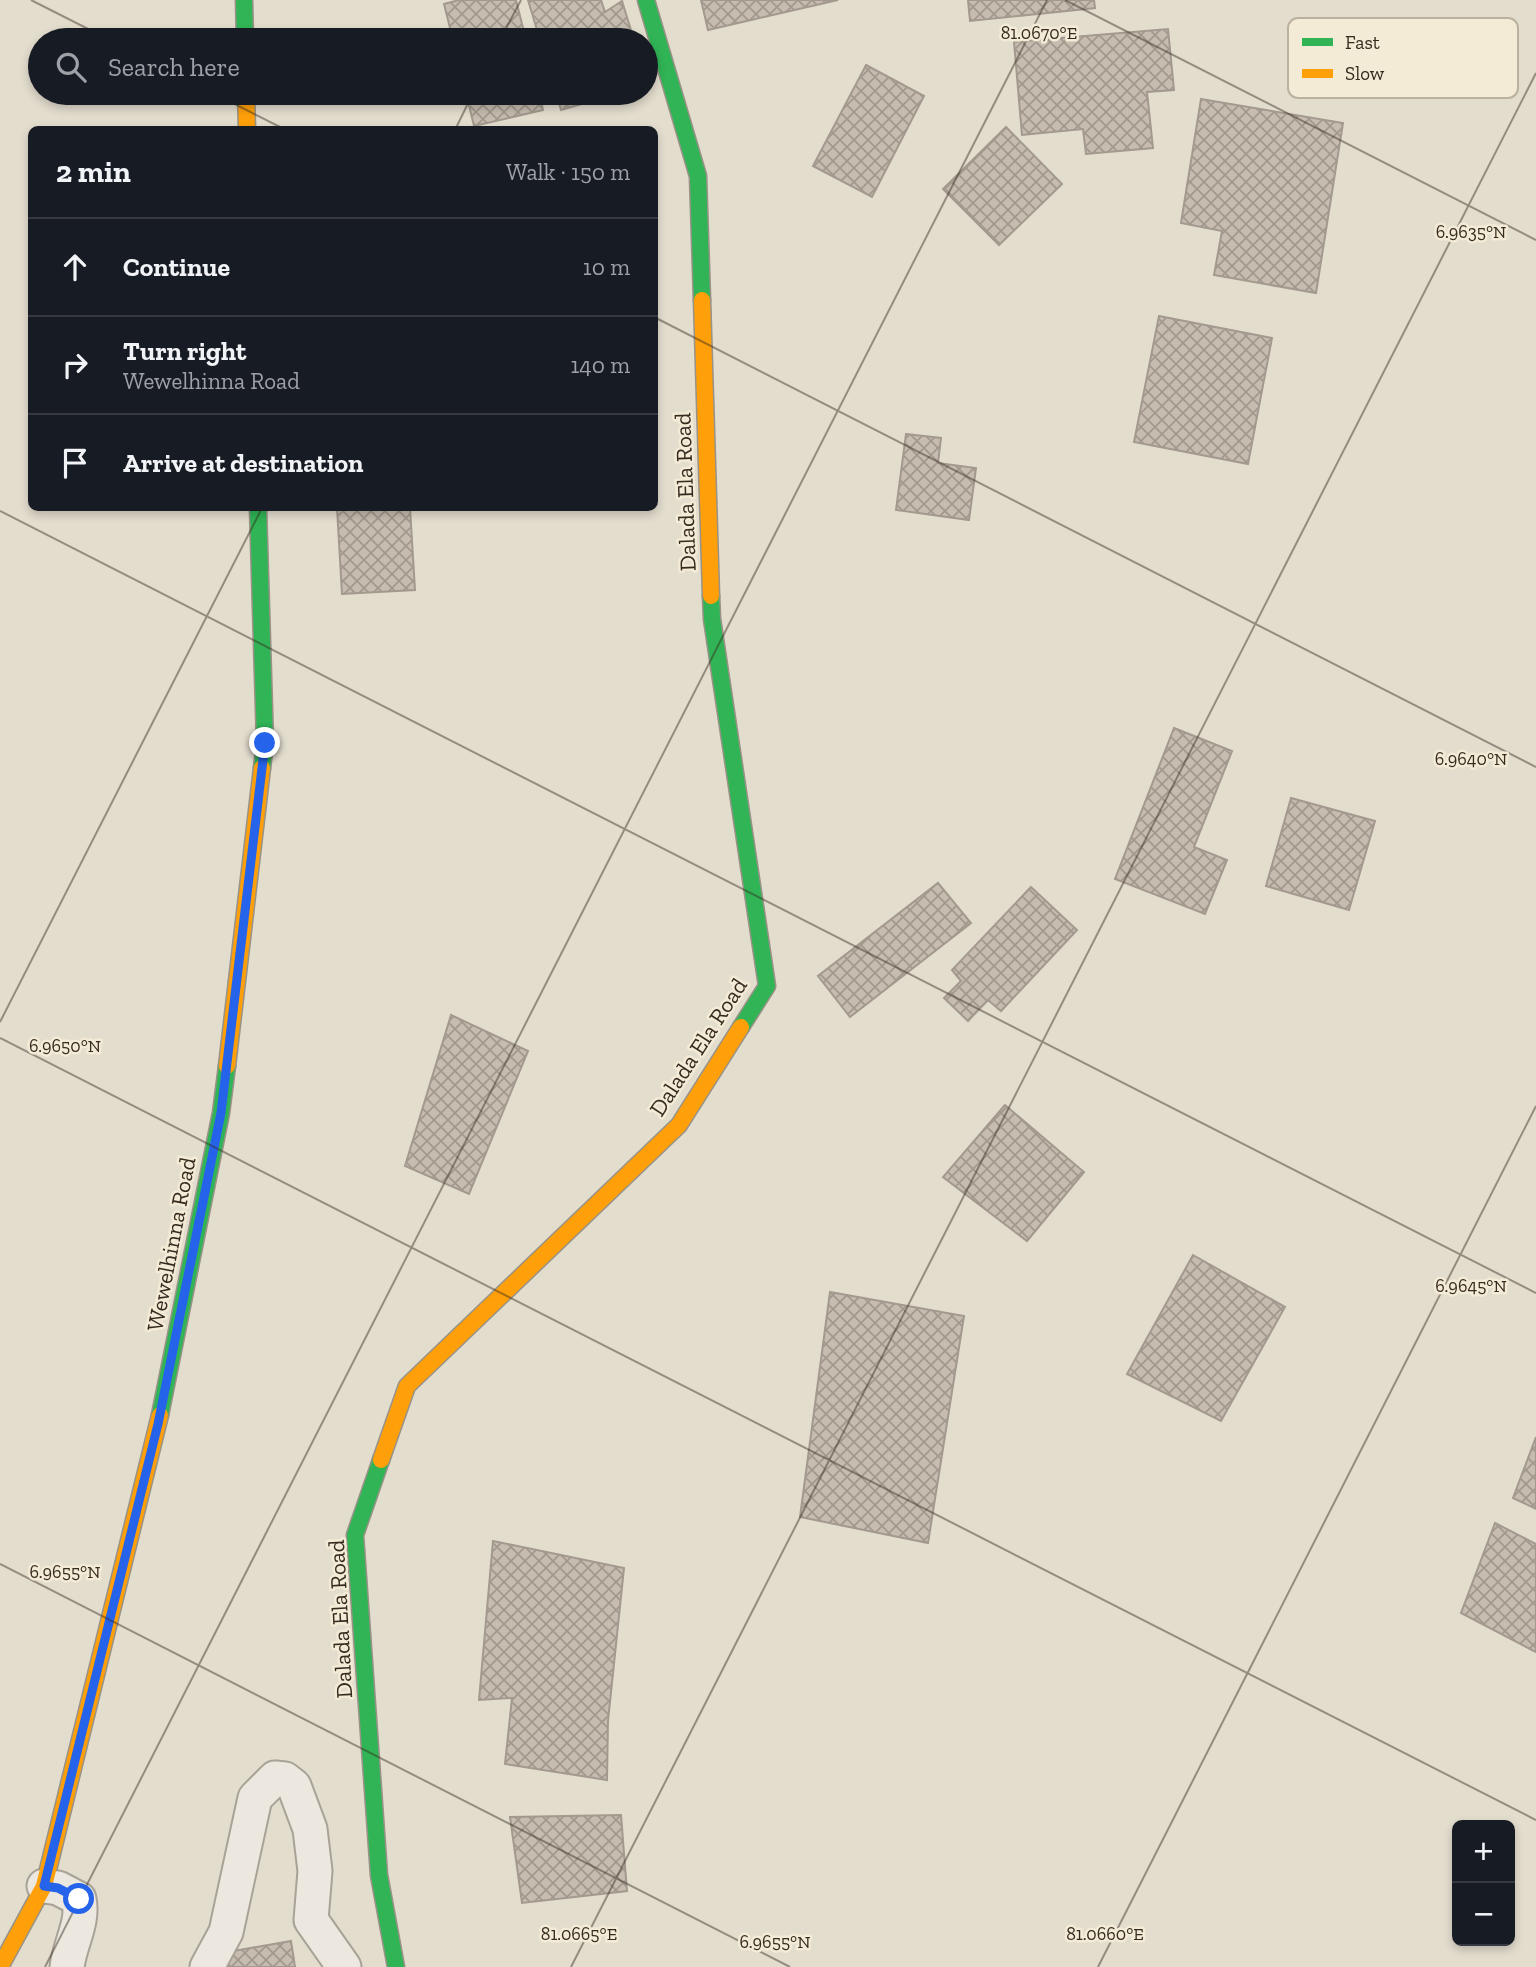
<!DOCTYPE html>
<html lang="en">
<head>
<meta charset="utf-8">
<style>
  :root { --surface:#171b24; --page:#20242c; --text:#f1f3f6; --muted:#9ea1a6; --line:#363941 }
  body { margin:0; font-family:"Zilla Slab",serif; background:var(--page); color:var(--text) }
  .controls { position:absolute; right:21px; bottom:21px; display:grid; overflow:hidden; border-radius:10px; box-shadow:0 4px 10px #0003 }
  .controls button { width:63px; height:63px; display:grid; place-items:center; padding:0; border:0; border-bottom:2px solid var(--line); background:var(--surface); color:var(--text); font:35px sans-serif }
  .stop { position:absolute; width:21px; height:21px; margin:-16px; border:5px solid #2563eb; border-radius:50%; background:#fff }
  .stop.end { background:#2563eb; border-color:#fff; box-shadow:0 2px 7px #0008 }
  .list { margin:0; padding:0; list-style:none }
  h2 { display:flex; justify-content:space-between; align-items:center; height:91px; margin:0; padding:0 28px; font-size:30px }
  h2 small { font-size:23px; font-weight:400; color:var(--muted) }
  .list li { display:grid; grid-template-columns:46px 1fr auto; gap:21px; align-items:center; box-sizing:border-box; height:98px; padding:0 28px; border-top:2px solid var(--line) }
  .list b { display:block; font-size:26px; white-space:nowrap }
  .list p { margin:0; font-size:23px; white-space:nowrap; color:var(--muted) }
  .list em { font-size:23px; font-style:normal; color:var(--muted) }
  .icon { flex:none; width:38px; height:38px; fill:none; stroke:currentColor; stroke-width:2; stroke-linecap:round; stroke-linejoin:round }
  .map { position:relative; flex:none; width:1536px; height:1967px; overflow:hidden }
  .search { position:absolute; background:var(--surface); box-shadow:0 4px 10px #0003; left:28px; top:28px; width:630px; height:77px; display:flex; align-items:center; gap:18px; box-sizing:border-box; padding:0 24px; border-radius:38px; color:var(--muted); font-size:26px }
  .panel { position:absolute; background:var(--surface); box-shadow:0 4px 10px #0003; left:28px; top:126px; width:630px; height:385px; border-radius:10px }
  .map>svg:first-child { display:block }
  .building { fill:url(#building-cross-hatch); stroke:#a3998e; stroke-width:2 }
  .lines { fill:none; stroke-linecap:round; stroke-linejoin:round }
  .lane-casing { stroke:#a8a297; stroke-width:37 }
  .fast-casing { stroke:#989287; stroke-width:19 }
  .slow-casing { stroke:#989287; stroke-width:19 }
  .lane { stroke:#ece8df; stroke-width:33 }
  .fast { stroke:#30b455; stroke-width:16 }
  .slow { stroke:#ff9f0a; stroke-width:16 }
  .route { stroke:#2563eb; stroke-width:9 }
  .ticks { fill:none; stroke:#362b20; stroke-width:2; stroke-opacity:0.45 }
  .labels { text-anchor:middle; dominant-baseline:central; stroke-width:5; stroke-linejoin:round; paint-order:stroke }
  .street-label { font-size:23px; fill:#362b20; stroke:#f3ebd5 }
  .key { fill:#f3ebd5; stroke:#bab19f; stroke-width:2 }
  .key-label { font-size:19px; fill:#362b20 }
  .ticks-label { font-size:18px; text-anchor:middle; fill:#362b20; stroke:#f3ebd5; stroke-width:5; stroke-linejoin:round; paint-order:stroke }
</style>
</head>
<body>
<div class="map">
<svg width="1536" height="1967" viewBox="0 0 1536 1967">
  <defs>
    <pattern id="building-cross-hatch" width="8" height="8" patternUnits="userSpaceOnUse" patternTransform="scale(1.75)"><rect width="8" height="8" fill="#c6bcaf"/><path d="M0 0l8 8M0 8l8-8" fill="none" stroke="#a2998e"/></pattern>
  </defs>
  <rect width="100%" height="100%" fill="#e3ddce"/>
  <path class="building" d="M459,0H516L526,40H453L444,4Z
    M528,0H601L605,12L622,1L634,40H540Z
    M701,0H838L708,30Z
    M968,0H1094L1095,8L970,21Z
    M1168,29L1174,90L1147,92L1153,148L1086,154L1083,129L1022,135L1014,42Z
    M866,65L924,96L872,197L813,166Z
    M466,93H539L543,110L474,126Z
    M556,93H620L561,110Z
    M1201,99L1343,123L1316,293L1214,275L1222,231L1181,223Z
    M1006,127L1062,184L999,245L943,189Z
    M1159,316L1272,338L1248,464L1134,442Z
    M906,434L941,438L938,463L976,468L969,520L896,510Z
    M337,508H410L415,590L342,594Z
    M1174,728L1232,751L1194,847L1227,860L1205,914L1115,879Z
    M1291,798L1375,821L1349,910L1266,886Z
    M938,883L971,923L850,1017L818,976Z
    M1031,887L1077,930L1001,1011L988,1000L968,1021L944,998L961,981L952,970Z
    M451,1015L528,1051L469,1194L405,1166Z
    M1005,1105L1084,1172L1027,1241L943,1177Z
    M1193,1255L1285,1307L1221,1421L1127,1374Z
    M830,1292L964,1316L928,1543L800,1517Z
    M1536,1437V1509L1513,1498Z
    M1495,1523L1536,1544V1652L1461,1613Z
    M493,1541L624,1568L608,1721L607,1780L505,1764L512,1698L479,1700Z
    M621,1815L627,1891L522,1903L510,1817Z
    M291,1941L295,1967H218L216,1954Z"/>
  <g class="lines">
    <defs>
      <path id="lane" d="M44,1886L58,1888L79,1899C84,1922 70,1943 67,1967
        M207,1967L226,1932L255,1798L275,1778L285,1779L294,1786L310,1829L315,1871L311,1920L344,1967"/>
      <path id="fast" d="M244,0L245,40
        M646,0L698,176L702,300
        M258,508L265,743L262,768
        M711,596L712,619L767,986L741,1027
        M160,1415L221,1113L227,1066
        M381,1460L355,1535L379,1875L396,1967"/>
      <path id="slow" d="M246,93L247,130
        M702,300L711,596
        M227,1066L262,768
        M381,1460L407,1386L679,1125L741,1027
        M0,1967L44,1886L160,1415"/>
    </defs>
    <use href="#lane" class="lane-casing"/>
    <use href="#fast" class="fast-casing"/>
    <use href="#slow" class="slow-casing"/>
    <use href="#lane" class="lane"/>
    <use href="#fast" class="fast"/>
    <use href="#slow" class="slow"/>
  </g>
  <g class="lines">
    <path class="route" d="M79,1899L58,1888L44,1886L158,1424L221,1113L265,743"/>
  </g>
  <path class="ticks" d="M31,0L110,40M1065,0L1536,240M500,40L521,0M213,93L286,130M455,130L473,93M654,317L1536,767M0,511L1536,1293M0,1022L262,508M0,1038L1536,1820M0,1564L790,1967M45,1967L1047,0M571,1967L1536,73M1098,1967L1536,1106"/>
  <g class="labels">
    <g class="street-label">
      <text transform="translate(685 492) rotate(-92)">Dalada Ela Road</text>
      <text transform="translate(698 1047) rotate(-57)">Dalada Ela Road</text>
      <text transform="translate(171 1244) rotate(-79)">Wewelhinna Road</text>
      <text transform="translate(340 1619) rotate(-93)">Dalada Ela Road</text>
    </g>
  </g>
  <rect x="1288" y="18" width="230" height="80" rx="10" class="key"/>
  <rect x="1302" y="38" width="31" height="8" fill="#30b455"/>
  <rect x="1302" y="69" width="31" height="9" fill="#ff9f0a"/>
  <g class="key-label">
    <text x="1345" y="49">Fast</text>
    <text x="1345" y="80">Slow</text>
  </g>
  <g class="ticks-label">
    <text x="1039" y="39">81.0670°E</text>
    <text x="1471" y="238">6.9635°N</text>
    <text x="1471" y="765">6.9640°N</text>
    <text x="65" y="1052">6.9650°N</text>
    <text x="1471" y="1292">6.9645°N</text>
    <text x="65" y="1578">6.9655°N</text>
    <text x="579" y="1940">81.0665°E</text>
    <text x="1105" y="1940">81.0660°E</text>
    <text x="775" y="1948">6.9655°N</text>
  </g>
</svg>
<div class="controls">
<button>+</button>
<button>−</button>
</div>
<div class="stop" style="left:79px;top:1899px"></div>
<div class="stop end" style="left:265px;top:743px"></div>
<div class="search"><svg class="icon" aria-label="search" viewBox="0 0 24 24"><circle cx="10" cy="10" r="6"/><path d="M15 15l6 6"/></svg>Search here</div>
<section class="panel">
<h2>2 min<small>Walk · 150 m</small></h2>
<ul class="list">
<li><svg class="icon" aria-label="ahead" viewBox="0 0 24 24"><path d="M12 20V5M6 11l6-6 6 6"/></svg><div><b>Continue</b></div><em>10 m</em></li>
<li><svg class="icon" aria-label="right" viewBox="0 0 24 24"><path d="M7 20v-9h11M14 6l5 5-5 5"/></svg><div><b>Turn right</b><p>Wewelhinna Road</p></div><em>140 m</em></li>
<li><svg class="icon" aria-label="arrive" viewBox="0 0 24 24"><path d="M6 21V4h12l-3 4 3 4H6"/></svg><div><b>Arrive at destination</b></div></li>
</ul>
</section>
</div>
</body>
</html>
